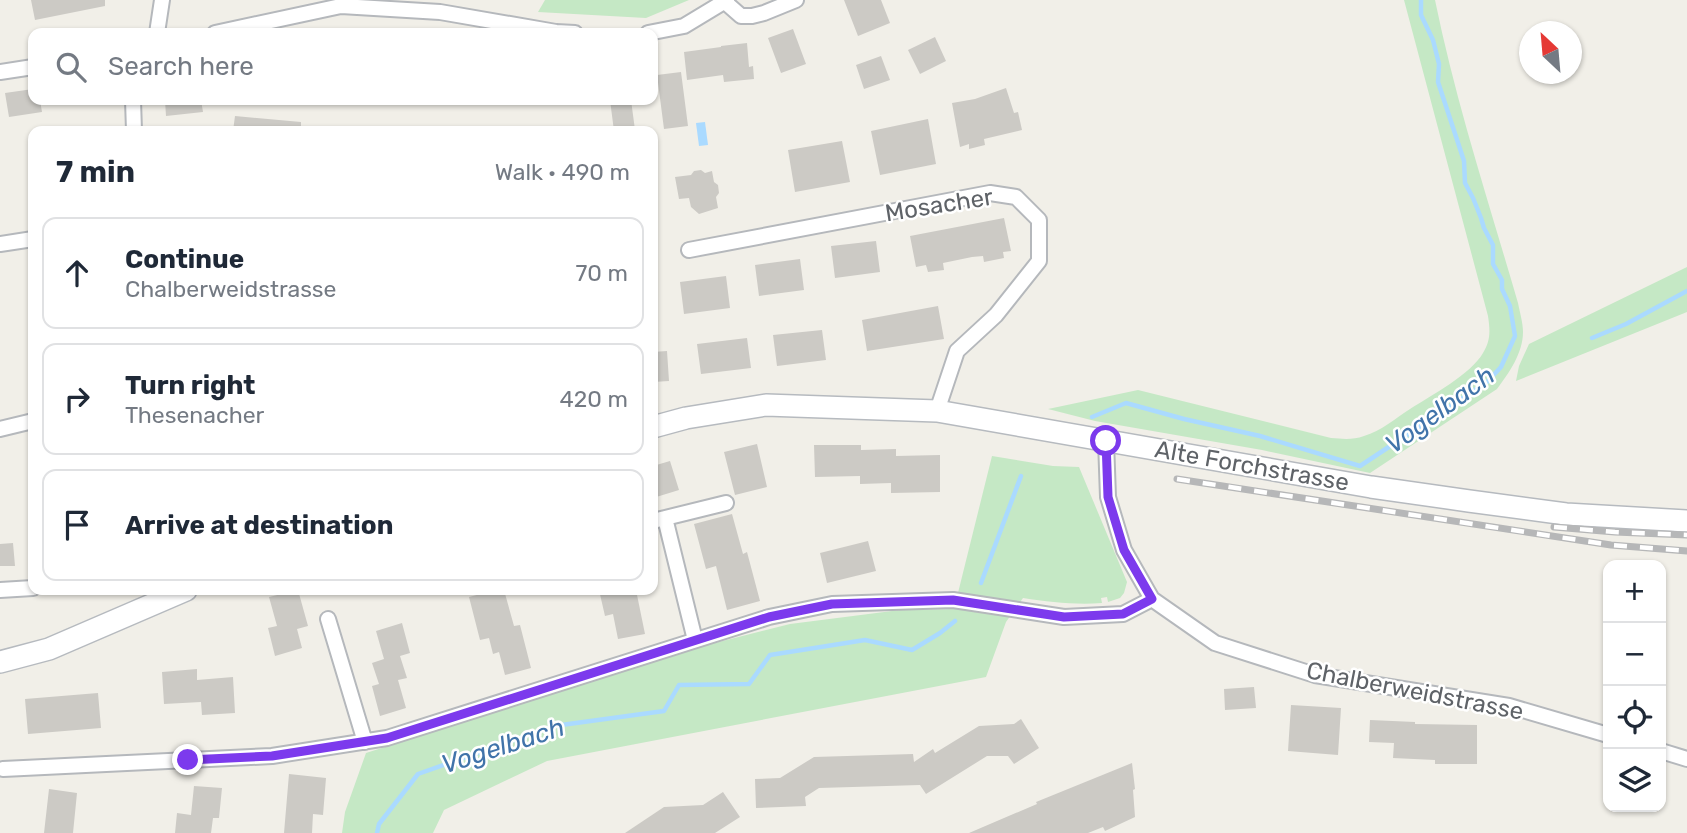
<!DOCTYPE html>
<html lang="en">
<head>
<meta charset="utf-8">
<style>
  :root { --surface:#fff; --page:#f6f6f7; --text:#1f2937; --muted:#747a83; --line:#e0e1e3 }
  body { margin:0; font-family:Rubik,sans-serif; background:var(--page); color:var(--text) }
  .controls { position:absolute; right:21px; bottom:21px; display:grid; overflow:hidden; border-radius:14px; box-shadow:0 2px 5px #0004 }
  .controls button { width:63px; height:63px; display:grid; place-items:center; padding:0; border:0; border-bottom:2px solid var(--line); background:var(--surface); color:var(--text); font:35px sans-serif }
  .compass { position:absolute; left:1519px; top:21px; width:63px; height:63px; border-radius:50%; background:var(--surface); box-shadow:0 2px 5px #0004; rotate:334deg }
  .stop { position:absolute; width:21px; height:21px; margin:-16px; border:5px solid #7c3aed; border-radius:50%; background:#fff }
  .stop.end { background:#7c3aed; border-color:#fff; box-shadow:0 2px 7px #0008 }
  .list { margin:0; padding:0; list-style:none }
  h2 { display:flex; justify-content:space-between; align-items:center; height:91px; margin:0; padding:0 28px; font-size:30px }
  h2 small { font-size:23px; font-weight:400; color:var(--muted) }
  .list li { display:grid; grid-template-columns:46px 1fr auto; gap:21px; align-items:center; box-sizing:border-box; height:112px; margin:0 14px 14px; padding:0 14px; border:2px solid var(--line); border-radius:14px }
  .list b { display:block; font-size:26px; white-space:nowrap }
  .list p { margin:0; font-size:23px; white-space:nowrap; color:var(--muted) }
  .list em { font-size:23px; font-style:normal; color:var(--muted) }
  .icon { flex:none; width:38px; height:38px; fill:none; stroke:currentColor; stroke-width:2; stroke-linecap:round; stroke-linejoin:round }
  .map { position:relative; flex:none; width:1687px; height:833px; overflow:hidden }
  .search { position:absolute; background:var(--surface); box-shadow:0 2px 5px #0004; left:28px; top:28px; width:630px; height:77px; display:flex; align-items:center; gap:18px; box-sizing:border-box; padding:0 24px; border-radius:14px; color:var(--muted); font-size:26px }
  .panel { position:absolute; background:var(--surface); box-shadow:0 2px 5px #0004; left:28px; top:126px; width:630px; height:469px; border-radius:14px }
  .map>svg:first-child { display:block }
  .green { fill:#c5e8c5 }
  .water { fill:#aadaff }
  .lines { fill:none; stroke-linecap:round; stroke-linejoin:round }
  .stream { stroke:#aadaff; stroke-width:4.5 }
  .building { fill:#cccac5 }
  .street-casing { stroke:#b5b8bc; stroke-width:18 }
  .secondary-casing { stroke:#b6babf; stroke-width:24 }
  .street { stroke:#fff; stroke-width:14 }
  .secondary { stroke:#fff; stroke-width:21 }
  .rail-casing { stroke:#b6b7b8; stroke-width:7 }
  .rail { stroke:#fff; stroke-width:4.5; stroke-dasharray:13; stroke-linecap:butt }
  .route { stroke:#7c3aed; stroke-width:9 }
  .labels { text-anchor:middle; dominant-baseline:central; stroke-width:5; stroke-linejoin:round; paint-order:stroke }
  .street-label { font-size:24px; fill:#5f6368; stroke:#fff }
  .water-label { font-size:26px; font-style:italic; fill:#4174aa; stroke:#fff }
</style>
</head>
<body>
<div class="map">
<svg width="1687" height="833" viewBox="0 0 1687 833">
  <rect width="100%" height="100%" fill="#f1efe8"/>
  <path class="green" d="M545,0H689L646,18L538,12Z
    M1404,0H1435C1456,103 1489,203 1518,303C1520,313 1523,323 1523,332C1523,353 1509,373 1497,389L1370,473L1262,450L1095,421L1048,409L1138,390L1331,438C1343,439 1353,440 1364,436C1381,431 1396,418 1410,409C1432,395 1471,374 1483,353C1491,340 1490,330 1488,316Z
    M1687,267V312L1516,381L1519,366L1529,344Z
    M992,456L1053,466L1079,467L1127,582L1124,593L1120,598L1108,602L1107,597L1101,598L1102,603C1075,605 1050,602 1023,598L1006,622L986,677L547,761L444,810L433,833H342L345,812L366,753L699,647L790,624L900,610L954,609Z"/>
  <path class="water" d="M705,122L708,145L699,146L696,123Z"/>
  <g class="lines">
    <path class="stream" d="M1592,338L1626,324L1687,291
      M1092,417L1126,403L1184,419L1260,436L1360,466L1487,382L1501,367L1515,336L1510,306L1502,289V280L1493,264V245L1484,228L1481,218L1473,198L1465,183L1464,161L1438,82L1439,64L1433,40L1421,15V0
      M981,583L1021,476
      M377,833L379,824L418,774L554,726L664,711L679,685L749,684L770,655L865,640L912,650L940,633L955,621"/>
  </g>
  <path class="building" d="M31,0H105V6L35,20Z
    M844,0H881L890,23L858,36Z
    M793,29L806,64L781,73L768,38Z
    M935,37L946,61L920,74L908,50Z
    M747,43L749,67L753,66L754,79L724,82L723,75L687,80L684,52L721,47V46Z
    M881,56L890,80L864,89L856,65Z
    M681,72L688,126L664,129L657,75Z
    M1006,88L1014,113L1018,112L1022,130L984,139L985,145L969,149V144L960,147L952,103L975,99Z
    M33,89V100H40L42,112L9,117L5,93Z
    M165,100H201L203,112L166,116Z
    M610,100H631L635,130L614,131Z
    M235,116L301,122V131H233Z
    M928,119L936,164L880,175L871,131Z
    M842,141L850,182L795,192L788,150Z
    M701,170L705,173L712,171L714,182L718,185L719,193L716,197L718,208L699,214L691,207L689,198L679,199L675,177L691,175L694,171Z
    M1004,218L1011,251L1003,252L1004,258L984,262L983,256L972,257L943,263L944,270L928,272L926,265L916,267L910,236Z
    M876,241L880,272L835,278L831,246Z
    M800,259L804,290L759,296L755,265Z
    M726,276L730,308L684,314L680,282Z
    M938,306L944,339L867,351L862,320Z
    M822,330L826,360L777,366L773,335Z
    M747,338L751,368L701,374L697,344Z
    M667,351L669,381L653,382V352Z
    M757,444L767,487L735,495L724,452Z
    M814,445H861V450L896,449V456L940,455V492L891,493V483L860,484V476L815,477Z
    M670,461L679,490L653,498V466Z
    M732,514L743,554L747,552L760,601L727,610L716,566L706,569L694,524Z
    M868,541L876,571L827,583L820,553Z
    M13,543L15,566H0V544Z
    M298,590L308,626L297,629L302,648L275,656L268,628L277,626L269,597Z
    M496,590H504L514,626L520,625L531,668L505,675L499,652L493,654L489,638L480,640L469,597Z
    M599,590H636L645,634L618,639L613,614L605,616Z
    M402,623L410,653L400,656L407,678L398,680L406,708L380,716L372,686L379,684L372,663L384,659L376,631Z
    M197,669V680L233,677L235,713L202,715L201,702L164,704L162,672Z
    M1254,687L1256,708L1225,710L1224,689Z
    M98,693L101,728L28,734L25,699Z
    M1291,705L1341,708L1338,755L1288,751Z
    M1021,719L1039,748L1014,764L1008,756H987L926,794L920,785L819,788L805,797L806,806L756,808L755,779L780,778L814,757L913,754L914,762L933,749L935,753L979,726L1014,724Z
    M1370,720L1415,722V724L1477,725V764H1435V760L1393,758L1394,743L1369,742Z
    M1132,763L1135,789L1133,790L1135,817L1105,831L1103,827L1088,833H969L1037,804L1036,802Z
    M289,774L326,778L323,815L313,814L312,833H284Z
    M194,786L222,788L219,818H213L211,833H175L177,813L191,815Z
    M49,789L77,793L73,833H44Z
    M723,792L740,817L715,833H625L664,807L703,805Z"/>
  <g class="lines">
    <defs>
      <path id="street" d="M725,2L741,16H752L764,13L796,0
        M157,33L162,0
        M215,33L341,6L440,12L556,32L575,33
        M648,33L684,26L727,0
        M0,72L33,67
        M133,100L134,131
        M0,244L33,239
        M689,250L990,193L1016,197L1039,220V261L996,315L957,351L937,411
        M0,429L33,421
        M1106,441L1108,497L1124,550L1152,599L1215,643L1315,675L1509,706L1608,735
        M665,518L695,640
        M653,521L726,503
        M0,590L33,588
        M328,619L365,742
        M1661,751L1687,759
        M3,769L272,756L387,738L769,617L832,604L953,600L1064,617L1123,614L1152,599"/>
      <path id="secondary" d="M653,427L686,418L766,405L937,411L1371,487L1469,501L1566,514L1687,521
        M0,662L49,649L186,590"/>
    </defs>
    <use href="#street" class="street-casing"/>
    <use href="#secondary" class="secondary-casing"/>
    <use href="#street" class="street"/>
    <use href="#secondary" class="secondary"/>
    <defs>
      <path id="rail" d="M1177,479L1611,545L1687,551
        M1554,527L1615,532L1687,535"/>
    </defs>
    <use href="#rail" class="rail-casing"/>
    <use href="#rail" class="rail"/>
  </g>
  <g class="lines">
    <path class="route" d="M188,760L272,756L387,738L769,617L832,604L953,600L1064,617L1123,614L1152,599L1124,550L1108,497L1106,441"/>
  </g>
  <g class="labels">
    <g class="street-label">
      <text transform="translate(939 205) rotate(-9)">Mosacher</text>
      <text transform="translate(1252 466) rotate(10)">Alte Forchstrasse</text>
      <text transform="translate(1415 691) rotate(11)">Chalberweidstrasse</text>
    </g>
    <g class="water-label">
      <text transform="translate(1440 410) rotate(-36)">Vogelbach</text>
      <text transform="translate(503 746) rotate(-18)">Vogelbach</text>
    </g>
  </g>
</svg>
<div class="controls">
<button>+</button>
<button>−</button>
<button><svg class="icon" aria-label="locate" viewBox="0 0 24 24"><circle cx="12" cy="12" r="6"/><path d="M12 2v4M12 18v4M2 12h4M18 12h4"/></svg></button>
<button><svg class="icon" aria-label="layers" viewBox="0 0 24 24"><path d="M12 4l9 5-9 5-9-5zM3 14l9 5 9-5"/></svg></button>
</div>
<svg class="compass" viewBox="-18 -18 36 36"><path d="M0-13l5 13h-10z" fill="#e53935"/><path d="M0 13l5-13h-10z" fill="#747a83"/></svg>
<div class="stop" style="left:1106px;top:441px"></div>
<div class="stop end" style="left:188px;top:760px"></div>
<div class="search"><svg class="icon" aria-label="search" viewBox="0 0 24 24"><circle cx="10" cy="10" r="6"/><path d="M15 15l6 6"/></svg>Search here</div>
<section class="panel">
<h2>7 min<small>Walk · 490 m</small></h2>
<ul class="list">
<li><svg class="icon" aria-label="ahead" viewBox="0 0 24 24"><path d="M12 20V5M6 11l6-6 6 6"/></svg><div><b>Continue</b><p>Chalberweidstrasse</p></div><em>70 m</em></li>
<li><svg class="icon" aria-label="right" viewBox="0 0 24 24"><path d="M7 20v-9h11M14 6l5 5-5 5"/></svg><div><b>Turn right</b><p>Thesenacher</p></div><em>420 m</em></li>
<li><svg class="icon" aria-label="arrive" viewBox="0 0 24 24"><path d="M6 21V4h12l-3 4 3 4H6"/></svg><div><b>Arrive at destination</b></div></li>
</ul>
</section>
</div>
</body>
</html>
